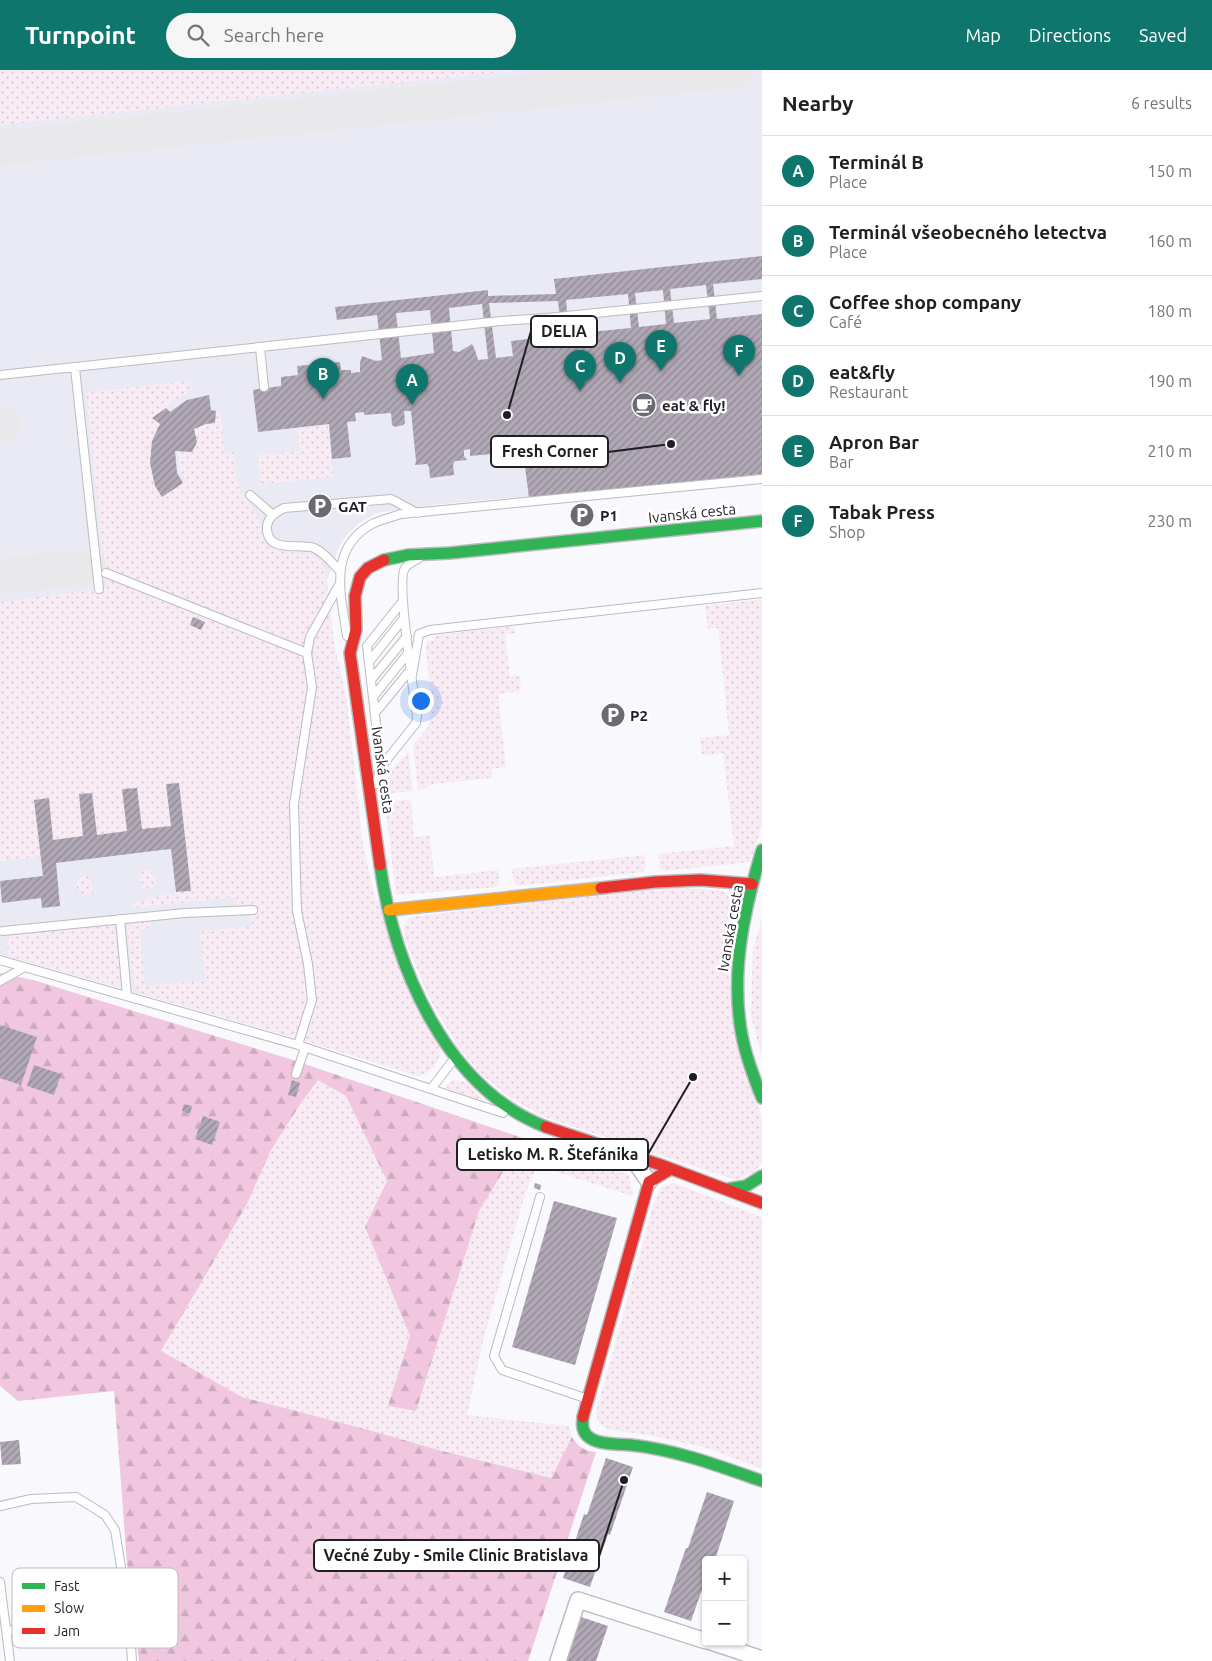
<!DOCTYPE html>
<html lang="en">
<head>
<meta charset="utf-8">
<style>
  :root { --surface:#fff; --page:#f6f6f6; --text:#202124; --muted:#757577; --line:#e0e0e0; --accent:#0f766e }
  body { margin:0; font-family:Ubuntu,sans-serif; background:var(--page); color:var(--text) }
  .controls { position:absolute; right:15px; bottom:15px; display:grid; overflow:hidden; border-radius:5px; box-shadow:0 1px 4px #0004 }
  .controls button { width:45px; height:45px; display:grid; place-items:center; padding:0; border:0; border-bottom:1px solid var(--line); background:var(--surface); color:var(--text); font:25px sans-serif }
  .you { position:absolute; left:420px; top:630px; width:18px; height:18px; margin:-12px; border:4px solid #fff; border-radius:50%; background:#1a73e8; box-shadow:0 0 0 8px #1a73e833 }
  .badge { display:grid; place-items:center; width:32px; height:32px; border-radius:50%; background:var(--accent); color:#fff; font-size:16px; font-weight:700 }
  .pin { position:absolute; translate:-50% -41px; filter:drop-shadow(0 1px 2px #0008) }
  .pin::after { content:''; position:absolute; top:26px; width:18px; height:15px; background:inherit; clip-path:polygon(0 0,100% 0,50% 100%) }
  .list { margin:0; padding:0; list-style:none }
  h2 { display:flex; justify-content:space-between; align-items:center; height:65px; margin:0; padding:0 20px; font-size:21px }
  h2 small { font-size:16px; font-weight:400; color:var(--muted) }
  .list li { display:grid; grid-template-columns:32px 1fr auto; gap:15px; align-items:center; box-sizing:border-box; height:70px; padding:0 20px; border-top:1px solid var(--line) }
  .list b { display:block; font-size:19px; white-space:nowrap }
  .list p { margin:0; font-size:16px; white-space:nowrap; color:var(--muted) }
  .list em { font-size:16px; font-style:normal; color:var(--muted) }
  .icon { flex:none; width:28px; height:28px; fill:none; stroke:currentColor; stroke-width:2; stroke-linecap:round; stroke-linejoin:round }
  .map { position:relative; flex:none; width:762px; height:1591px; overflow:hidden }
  header { display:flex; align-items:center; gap:30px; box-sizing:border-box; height:70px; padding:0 25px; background:var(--accent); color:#fff }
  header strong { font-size:24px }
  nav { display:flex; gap:28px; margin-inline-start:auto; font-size:18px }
  .search { width:350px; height:45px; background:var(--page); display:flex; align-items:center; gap:12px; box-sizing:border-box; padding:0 18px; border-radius:28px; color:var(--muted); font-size:19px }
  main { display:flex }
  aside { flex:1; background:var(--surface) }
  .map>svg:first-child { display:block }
  .built { fill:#eaeaf5 }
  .grass { fill:url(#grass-dots) }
  .forest { fill:url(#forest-firs) }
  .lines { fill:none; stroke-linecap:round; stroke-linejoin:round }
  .taxiway { stroke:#e9e9ec; stroke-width:35 }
  .building { fill:url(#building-hatch); fill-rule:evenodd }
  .lane-casing { stroke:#bbbbc0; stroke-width:10 }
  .street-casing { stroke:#bbbbc0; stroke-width:18 }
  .fast-casing { stroke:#bbbbc0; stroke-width:14 }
  .slow-casing { stroke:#bbbbc0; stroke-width:14 }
  .jam-casing { stroke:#bbbbc0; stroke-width:14 }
  .lane { stroke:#fefeff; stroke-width:8 }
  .street { stroke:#fefeff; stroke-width:15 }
  .fast { stroke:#30b455; stroke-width:11 }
  .slow { stroke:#ff9f0a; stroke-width:11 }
  .jam { stroke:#e5322d; stroke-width:11 }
  .labels { text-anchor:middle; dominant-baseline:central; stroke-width:5; stroke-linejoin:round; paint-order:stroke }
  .poi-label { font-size:15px; font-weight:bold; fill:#1e1e24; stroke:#fff; text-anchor:start }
  .street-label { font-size:15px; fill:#1e1e24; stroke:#fff }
  .key { fill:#fff; stroke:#bcbcbd; stroke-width:1 }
  .key-label { font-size:14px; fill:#1e1e24 }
  .leader { fill:none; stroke:#1e1e24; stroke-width:2 }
  .callout-dot { fill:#1e1e24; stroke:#fff; stroke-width:2 }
  .callout { fill:#fff; stroke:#1e1e24; stroke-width:2 }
  .callout-label { font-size:16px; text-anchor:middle; font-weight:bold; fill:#1e1e24 }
</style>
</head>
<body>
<header>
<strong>Turnpoint</strong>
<div class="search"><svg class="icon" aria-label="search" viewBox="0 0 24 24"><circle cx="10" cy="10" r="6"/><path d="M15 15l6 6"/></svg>Search here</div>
<nav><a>Map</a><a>Directions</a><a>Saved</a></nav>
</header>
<main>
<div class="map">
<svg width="762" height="1591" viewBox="0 0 762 1591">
  <defs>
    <pattern id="grass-dots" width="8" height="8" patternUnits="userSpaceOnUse" patternTransform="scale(1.25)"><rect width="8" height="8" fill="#f9ebf4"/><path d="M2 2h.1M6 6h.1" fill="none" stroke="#d5c9d1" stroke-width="1.8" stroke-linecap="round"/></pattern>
    <pattern id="forest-firs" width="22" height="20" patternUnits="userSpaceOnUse" patternTransform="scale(1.25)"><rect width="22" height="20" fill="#f0c7de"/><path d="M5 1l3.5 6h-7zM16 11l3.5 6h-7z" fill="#cdaabe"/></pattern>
    <pattern id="building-hatch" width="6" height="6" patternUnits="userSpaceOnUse" patternTransform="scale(1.25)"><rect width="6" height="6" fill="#b0a8b5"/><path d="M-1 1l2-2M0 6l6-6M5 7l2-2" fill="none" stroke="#8f8893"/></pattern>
  </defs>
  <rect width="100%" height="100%" fill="#f8f8fd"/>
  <path class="built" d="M0,0H762V405L442,434L377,443L361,452L348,463L339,477L327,511L334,573L346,626L362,769L375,830L379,831L440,986L434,997L426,1003L418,1006L296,968L0,884Z"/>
  <path class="grass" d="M0,0H521L0,55Z
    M190,311L188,323L176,329L152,348L160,354C146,378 147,404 162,427L186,411L179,400L178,381L192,382L197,372L194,359L200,356L215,353L216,341L221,342L224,382H234C235,396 236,418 246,430C249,434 253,437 256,442C259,449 259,457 262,464C269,480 283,481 298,479L299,483C312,483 319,488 325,499L334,573L346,626L362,769L375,831H379L440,976C440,993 433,1000 418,1006L296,968L140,923L134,914L127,862C132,851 140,852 150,852L152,858L140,859L145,916L205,910L200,861L251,857L250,846L236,836V827L132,838L134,833L176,822L191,821L179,713L166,714L171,756L142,759L137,718L123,719L127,761L97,765L92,723L79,725L83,766L53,770L49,728L34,730L40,787L0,791V532L107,518L86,322Z
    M328,355L333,407L258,415L261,412L258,385L299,381L297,359Z
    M762,529V755L750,792L665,801L660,798L658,784L734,776L723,683L702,685L700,668L729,665L718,558L708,559L705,536Z
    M514,556L515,563L505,564L510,606H520L521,621L498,624L506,697L492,699V708L432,714L424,719L418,720L413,675L428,657L432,641L426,578L427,572L433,570L437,565Z
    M408,682L413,721L390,723V720H385C387,703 397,694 408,682Z
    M411,729L414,767L430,765L434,807L498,800L499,810L497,817L396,825L386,741L391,734L390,731Z
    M645,785L646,798L643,802L517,816L513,810L512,799Z
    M150,800L155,806L156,814L150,819H142L139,802Z
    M82,806H90L93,824L82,825L77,819V812Z
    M666,817L716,820L736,825L726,864L731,925L755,1029L762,1047V1093L754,1102L736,1110L544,1047L509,1027L480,1003L459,978L428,926L405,869L404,857L408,849L417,846Z
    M762,849V987L751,947L753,879Z
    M107,855L111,856L116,862L122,918L8,885L7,869L9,866Z
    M318,1010L346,1026L387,1111L365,1157L410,1266L388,1336L416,1341L479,1141L516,1081L537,1096L552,1078L629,1105L633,1126L537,1096L526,1121L483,1271L467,1345L569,1356L572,1367L551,1408L442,1381L369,1360L242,1327L160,1281L247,1134L271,1080Z
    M454,1010L468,1013L484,1031L448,1019L446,1015Z
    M674,1113L762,1147V1399L714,1380L658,1367L608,1359L599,1353L596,1343L654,1133L662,1117Z"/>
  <path class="forest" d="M0,903L33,910L293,990L552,1078L537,1096L515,1082L479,1141L416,1341L388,1336L410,1266L365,1157L387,1111L346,1026L318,1010L300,1035L271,1080L247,1134L161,1281L242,1327L369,1360L442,1381L551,1408L572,1367C578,1377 585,1381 596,1382L528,1591H139L127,1493L114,1321L18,1331L0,1316Z"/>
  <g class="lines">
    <path class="taxiway" d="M0,78L736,0
      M0,355H4
      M0,506L89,497"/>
  </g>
  <path class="building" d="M762,186V209L713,214L717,249L762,244V404L529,428L523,381L470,386V379L464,380V386L467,390L455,391L453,394L454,405L430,408L429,397L427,394L415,395L416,391L411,341H404L405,353L403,355L395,357L392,355L391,343L364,345V342L355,343L356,351L347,352L351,387L332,389L329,354L258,362L253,320L281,316V307L298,305L297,296L340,292L341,300H351V303L360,302V293L362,286L376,291L382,290L377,245L337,250L335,237L488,220V226L556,224L554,209ZM706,215L710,249L674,253L670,219ZM663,220L666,254L639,257L635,223ZM628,224L631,258L569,264L566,230ZM558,231L562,265L511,271L513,286L496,288L489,233ZM482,234L488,289L478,290L475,280L472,274L459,282L453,281L449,238ZM430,240L434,283L401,288L396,243Z
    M209,325L211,340L216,341L215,353L206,354L194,359L197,372L192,382L175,381L177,403L183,413L162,427L155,416L150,393L152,371L160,354L152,348L166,338L170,342L187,330Z
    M193,547L205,552L201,560L190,555Z
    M179,713L191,821L176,822L171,779L161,780L56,793L60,836L42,838L41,828L2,833L0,811L43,806L34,730L49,728L53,770L83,766L79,724L92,723L97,765L127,761L122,719L137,718L142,759L171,756L166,714Z
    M0,955L37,967L21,1015L0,1008Z
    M34,995L61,1004L54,1025L27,1016Z
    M292,1010L300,1013L296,1027L288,1025Z
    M184,1034L192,1036L190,1044L182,1041Z
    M203,1046L220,1052L212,1075L195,1069Z
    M535,1113L541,1115L540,1120L534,1118Z
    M554,1131L617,1148L575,1295L512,1277Z
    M19,1370L21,1394L2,1395L0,1372Z
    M606,1388L633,1397L610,1465L608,1464L590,1517L563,1508L584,1444L587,1445Z
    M707,1422L734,1431L715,1490H706V1508L691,1551L664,1542L686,1478H688Z
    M581,1547L608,1556L596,1591H566Z"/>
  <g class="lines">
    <defs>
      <path id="lane" d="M260,278L264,317
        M75,298L99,519
        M0,305L501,251L547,248L762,226
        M250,425L273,445
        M340,501C332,493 324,482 314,478C299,473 266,484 267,457C267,448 276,442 284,438L391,429L417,443
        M106,503L307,583
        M347,566C341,525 327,479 372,454C381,450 392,447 401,444L762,409
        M369,592L404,548
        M412,605L419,564L430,560L762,523
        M371,610L407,566
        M373,627L409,582
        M375,643L411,599
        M381,697L367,576L402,532
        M376,714L381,697L416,653L417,646C414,623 396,511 405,498C408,494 414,491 418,489
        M120,849L127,926
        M3,861L185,843L253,840
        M0,890L298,975L503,1043
        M0,911L25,897
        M298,975L312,930L308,894L297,841L294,734L312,617L307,583L310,567L339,515
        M296,1004L305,978
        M431,1019L454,989
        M540,1127L494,1286L502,1300L588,1329
        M0,1436L31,1429L76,1427L105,1445L115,1460L129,1546
        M0,1512L10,1591
        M7,1561L129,1546L132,1591"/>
      <path id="street" d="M631,1086L649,1112
        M711,1572L762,1589
        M558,1591L578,1530L706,1571"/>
      <path id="fast" d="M384,490L408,485L450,483L762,451
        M762,780C744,840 730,903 742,966C746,987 754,1008 762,1028
        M380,795C394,895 445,1018 546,1057
        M728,1119L746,1116L762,1106
        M583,1347C582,1355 582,1363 590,1368C600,1375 619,1374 631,1375C677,1380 719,1396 762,1411"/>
      <path id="slow" d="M389,840L601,818"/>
      <path id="jam" d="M380,795L350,583L356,560L355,526L360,507L368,498L384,490
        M601,818L655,812L700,810L752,814
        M546,1057L661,1095L762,1133
        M583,1347L649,1112L671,1099"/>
    </defs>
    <use href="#lane" class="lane-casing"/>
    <use href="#street" class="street-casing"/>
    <use href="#fast" class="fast-casing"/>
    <use href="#slow" class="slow-casing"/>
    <use href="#jam" class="jam-casing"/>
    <use href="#lane" class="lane"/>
    <use href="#street" class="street"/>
    <use href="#fast" class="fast"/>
    <use href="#slow" class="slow"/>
    <use href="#jam" class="jam"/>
  </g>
  <defs>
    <symbol id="cafe-disc" viewBox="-11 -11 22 22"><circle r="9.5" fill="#6a6a70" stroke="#fff"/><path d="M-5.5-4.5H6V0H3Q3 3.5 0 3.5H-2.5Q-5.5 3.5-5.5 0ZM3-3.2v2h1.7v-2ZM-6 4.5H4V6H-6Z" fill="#fff"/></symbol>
    <symbol id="parking-disc" viewBox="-11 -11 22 22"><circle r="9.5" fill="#6a6a70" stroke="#fff"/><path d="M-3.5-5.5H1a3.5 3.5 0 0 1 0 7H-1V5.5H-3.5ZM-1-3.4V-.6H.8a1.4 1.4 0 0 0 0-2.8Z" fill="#fff"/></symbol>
  </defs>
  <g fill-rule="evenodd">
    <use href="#cafe-disc" x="630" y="321" width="28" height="28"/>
    <use href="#parking-disc" x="306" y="422" width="28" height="28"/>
    <use href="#parking-disc" x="568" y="431" width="28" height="28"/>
    <use href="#parking-disc" x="599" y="631" width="28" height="28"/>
  </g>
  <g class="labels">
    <g class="poi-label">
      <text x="662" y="335">eat &amp; fly!</text>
      <text x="338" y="436">GAT</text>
      <text x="600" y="445">P1</text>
      <text x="630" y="645">P2</text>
    </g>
    <g class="street-label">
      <text transform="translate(692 443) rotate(-6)">Ivanská cesta</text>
      <text transform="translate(383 700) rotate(82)">Ivanská cesta</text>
      <text transform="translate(730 858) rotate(-80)">Ivanská cesta</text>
    </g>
  </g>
  <rect x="12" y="1498" width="166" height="80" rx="8" class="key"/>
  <rect x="22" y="1513" width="23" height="6" fill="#30b455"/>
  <rect x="22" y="1535" width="23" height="7" fill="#ff9f0a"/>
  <rect x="22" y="1558" width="23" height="6" fill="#e5322d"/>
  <g class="key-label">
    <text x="54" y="1521">Fast</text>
    <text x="54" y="1543">Slow</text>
    <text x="54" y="1566">Jam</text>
  </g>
  <path class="leader" d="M507 345L531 261M671 374L608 382M693 1007L648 1084M624 1410L599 1486"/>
  <g class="callout-dot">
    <circle cx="507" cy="345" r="5"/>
    <circle cx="671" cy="374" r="5"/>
    <circle cx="693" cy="1007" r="5"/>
    <circle cx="624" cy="1410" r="5"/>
  </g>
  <g class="callout">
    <rect x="531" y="246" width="66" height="31" rx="5"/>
    <rect x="491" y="366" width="117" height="31" rx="5"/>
    <rect x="457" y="1069" width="191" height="31" rx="5"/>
    <rect x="314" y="1470" width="285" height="31" rx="5"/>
  </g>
  <g class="callout-label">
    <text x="564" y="267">DELIA</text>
    <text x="550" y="387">Fresh Corner</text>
    <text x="553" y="1090">Letisko M. R. Štefánika</text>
    <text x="456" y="1491">Večné Zuby - Smile Clinic Bratislava</text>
  </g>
</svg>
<div class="controls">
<button>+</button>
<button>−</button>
</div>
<div class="you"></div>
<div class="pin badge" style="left:412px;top:335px">A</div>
<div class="pin badge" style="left:323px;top:329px">B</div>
<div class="pin badge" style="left:580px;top:321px">C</div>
<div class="pin badge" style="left:620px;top:313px">D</div>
<div class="pin badge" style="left:661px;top:301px">E</div>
<div class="pin badge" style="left:739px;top:306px">F</div>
</div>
<aside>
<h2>Nearby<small>6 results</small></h2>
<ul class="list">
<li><span class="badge">A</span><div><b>Terminál B</b><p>Place</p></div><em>150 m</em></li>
<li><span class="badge">B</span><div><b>Terminál všeobecného letectva</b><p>Place</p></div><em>160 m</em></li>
<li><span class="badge">C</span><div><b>Coffee shop company</b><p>Café</p></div><em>180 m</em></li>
<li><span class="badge">D</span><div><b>eat&amp;fly</b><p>Restaurant</p></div><em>190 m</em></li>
<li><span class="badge">E</span><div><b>Apron Bar</b><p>Bar</p></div><em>210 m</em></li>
<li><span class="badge">F</span><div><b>Tabak Press</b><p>Shop</p></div><em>230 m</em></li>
</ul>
</aside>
</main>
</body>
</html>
